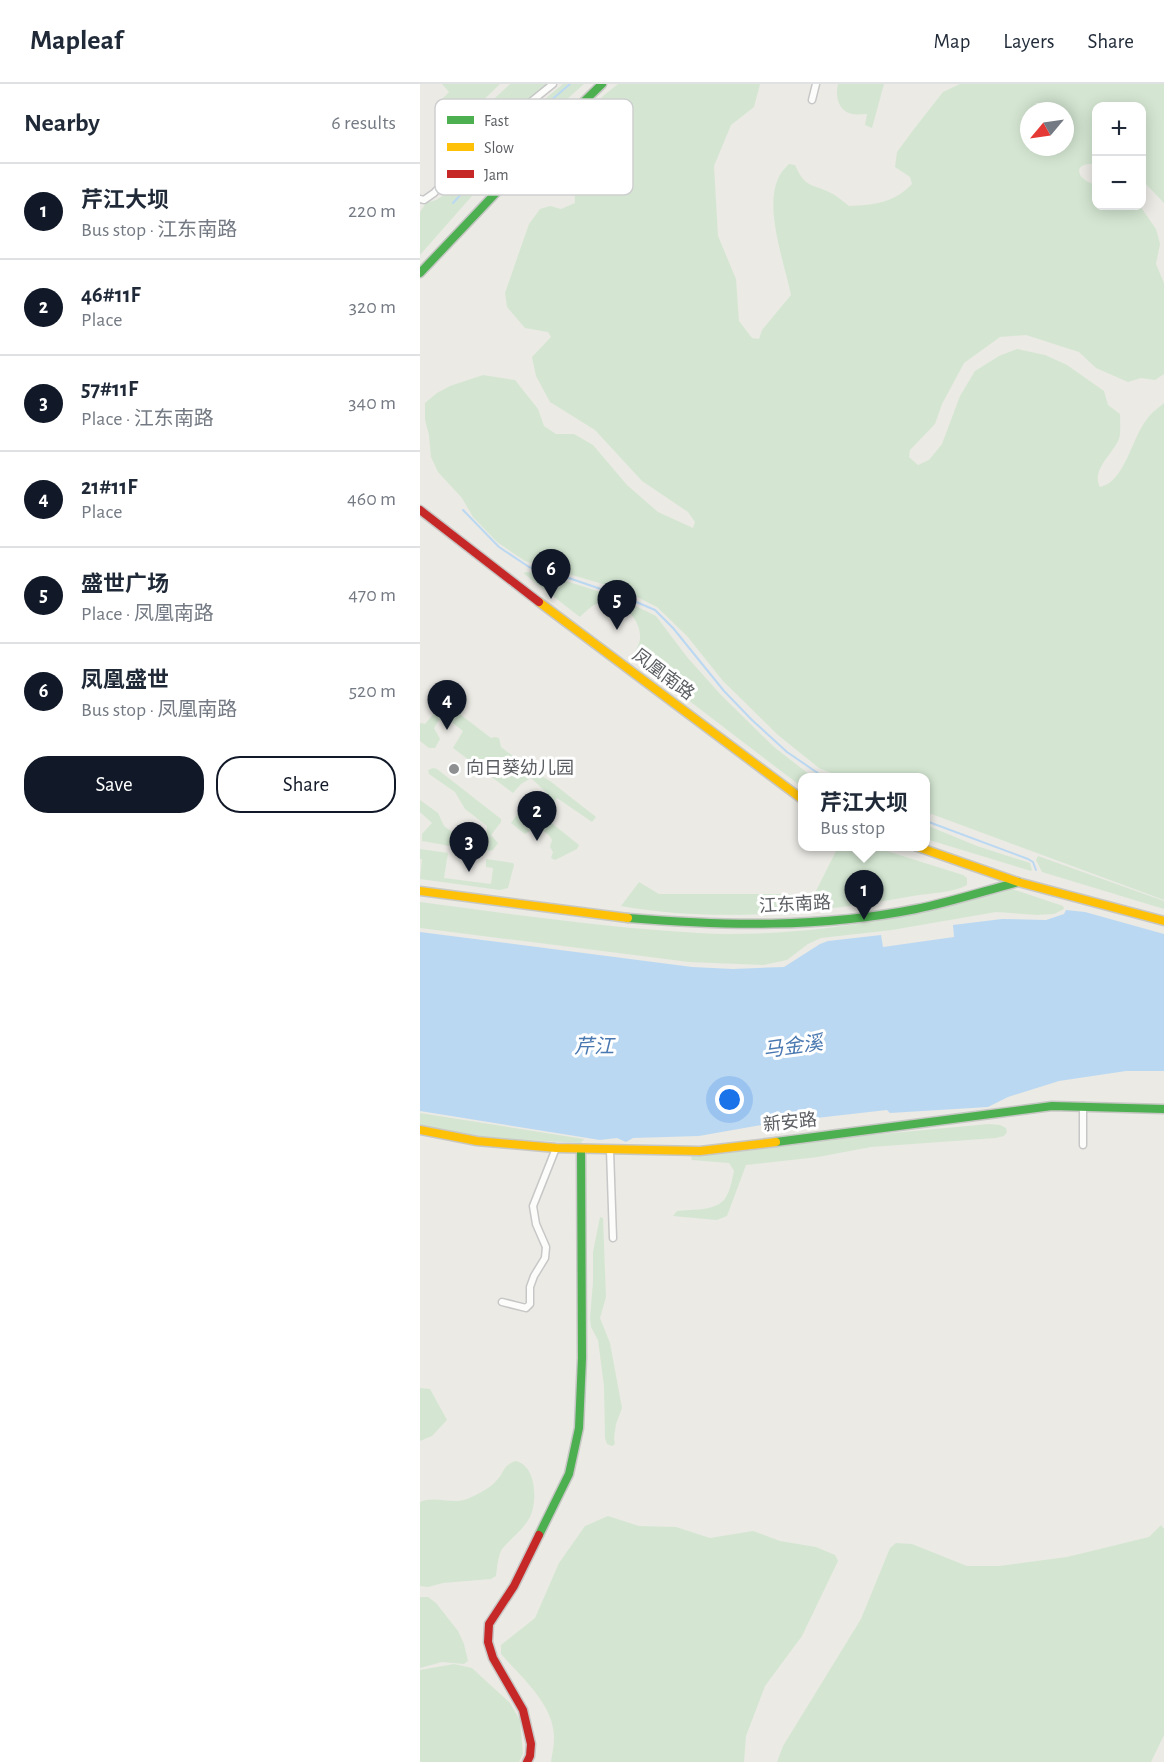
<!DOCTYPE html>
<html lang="en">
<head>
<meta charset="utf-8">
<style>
  :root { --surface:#fff; --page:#f2f2f3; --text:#1f2937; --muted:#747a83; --line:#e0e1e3; --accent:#111827 }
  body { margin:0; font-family:"Alegreya Sans","Noto Sans SC",sans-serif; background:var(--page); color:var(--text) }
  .controls { position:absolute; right:18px; top:18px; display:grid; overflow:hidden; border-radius:12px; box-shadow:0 3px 15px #0003 }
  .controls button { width:54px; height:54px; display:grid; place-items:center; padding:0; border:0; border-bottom:2px solid var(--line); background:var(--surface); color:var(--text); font:30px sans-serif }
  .compass { position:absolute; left:600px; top:18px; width:54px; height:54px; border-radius:50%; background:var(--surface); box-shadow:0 3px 15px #0003; rotate:241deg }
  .you { position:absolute; left:310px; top:1016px; width:21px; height:21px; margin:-15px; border:4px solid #fff; border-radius:50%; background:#1a73e8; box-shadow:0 0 0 9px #1a73e833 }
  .badge { display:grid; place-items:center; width:39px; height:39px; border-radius:50%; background:var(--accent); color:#fff; font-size:20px; font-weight:700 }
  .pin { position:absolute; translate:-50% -50px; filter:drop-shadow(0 2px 3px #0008) }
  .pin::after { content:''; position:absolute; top:32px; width:21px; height:18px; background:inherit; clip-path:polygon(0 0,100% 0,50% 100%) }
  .popup { position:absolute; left:378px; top:689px; width:132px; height:78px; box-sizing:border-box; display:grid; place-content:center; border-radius:12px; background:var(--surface); filter:drop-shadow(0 2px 4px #0005); font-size:20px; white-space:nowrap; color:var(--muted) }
  .popup b { font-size:22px; color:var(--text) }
  .popup::after { content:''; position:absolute; left:50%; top:100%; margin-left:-12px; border:12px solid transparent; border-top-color:var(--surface) }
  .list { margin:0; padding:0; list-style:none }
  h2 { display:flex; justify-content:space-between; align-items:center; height:78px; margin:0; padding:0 24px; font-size:26px }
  h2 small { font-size:20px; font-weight:400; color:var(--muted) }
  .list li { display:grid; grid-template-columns:39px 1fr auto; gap:18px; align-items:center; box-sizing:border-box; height:96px; padding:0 24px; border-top:2px solid var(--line) }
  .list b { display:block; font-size:22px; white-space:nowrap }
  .list p { margin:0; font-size:20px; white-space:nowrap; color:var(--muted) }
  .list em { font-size:20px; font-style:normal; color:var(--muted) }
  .actions { display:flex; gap:12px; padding:18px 24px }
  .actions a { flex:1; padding:14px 0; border:2px solid var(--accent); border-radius:24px; text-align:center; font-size:21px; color:var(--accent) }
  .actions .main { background:var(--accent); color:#fff }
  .map { position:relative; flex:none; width:744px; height:1678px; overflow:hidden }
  header { display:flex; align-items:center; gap:36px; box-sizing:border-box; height:84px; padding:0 30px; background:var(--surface); border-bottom:2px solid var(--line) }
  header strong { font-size:28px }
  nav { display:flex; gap:33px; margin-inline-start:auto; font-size:21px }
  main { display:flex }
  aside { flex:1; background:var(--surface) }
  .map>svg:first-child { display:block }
  .green { fill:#d4e6d2; fill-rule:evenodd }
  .water { fill:#bbd8f2 }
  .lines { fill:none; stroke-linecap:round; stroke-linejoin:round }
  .stream { stroke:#bbd8f2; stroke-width:2 }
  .street-casing { stroke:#c7c7c7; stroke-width:9 }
  .fast-casing { stroke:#c7c7c5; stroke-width:11 }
  .slow-casing { stroke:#c7c7c5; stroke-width:11 }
  .jam-casing { stroke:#c7c7c5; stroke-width:11 }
  .street { stroke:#fcfcfb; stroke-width:6 }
  .fast { stroke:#4caf50; stroke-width:8 }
  .slow { stroke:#ffc107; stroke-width:8 }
  .jam { stroke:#c62828; stroke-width:8 }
  .poi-dot { fill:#8d8f90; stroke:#fff; stroke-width:2 }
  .labels { text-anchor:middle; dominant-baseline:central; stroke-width:6; stroke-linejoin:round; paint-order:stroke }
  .street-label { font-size:18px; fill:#5b5e62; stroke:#fff }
  .poi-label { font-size:18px; fill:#5b5e62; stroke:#fff; text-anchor:start }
  .water-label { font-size:20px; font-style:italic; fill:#4978b1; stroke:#fff }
  .key { fill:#fff; stroke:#cecfd0; stroke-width:1.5 }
  .key-label { font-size:16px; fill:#5b5e62 }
</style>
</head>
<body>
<header>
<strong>Mapleaf</strong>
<nav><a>Map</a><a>Layers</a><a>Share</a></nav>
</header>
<main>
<aside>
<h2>Nearby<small>6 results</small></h2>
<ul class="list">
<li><span class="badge">1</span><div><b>芹江大坝</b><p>Bus stop · 江东南路</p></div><em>220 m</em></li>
<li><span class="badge">2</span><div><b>46#11F</b><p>Place</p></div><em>320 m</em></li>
<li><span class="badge">3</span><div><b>57#11F</b><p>Place · 江东南路</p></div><em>340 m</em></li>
<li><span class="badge">4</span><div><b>21#11F</b><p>Place</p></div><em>460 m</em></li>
<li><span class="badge">5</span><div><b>盛世广场</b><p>Place · 凤凰南路</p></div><em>470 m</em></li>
<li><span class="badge">6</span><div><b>凤凰盛世</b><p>Bus stop · 凤凰南路</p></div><em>520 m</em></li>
</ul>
<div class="actions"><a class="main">Save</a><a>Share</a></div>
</aside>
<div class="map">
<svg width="744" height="1678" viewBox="0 0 744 1678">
  <rect width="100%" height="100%" fill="#ebeae5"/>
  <path class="green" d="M22,0H80L45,34H39L22,15L29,8Z
    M90,0H129L30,83H25L18,75L17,68Z
    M143,0H164C104,52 52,111 0,171V128L6,119L16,116L25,110L65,65Z
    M198,0H340L334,23L311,41L294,82L298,152L316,195L319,237L332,254L339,255L342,246L371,211C365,181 344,124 358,95C360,89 365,84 369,80L375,81C386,106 393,99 413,110C419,114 424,118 429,122C454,121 474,119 492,100L490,93L475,83L477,68L494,45L523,8L540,0H744V119L722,96V22H676V80C651,78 656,96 676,101V122H720L736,145L740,160L736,180L744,199V290L735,296L721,294L708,298L676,284L659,268L606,251L580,253L544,279L522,320L515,340L490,366L489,373L498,381L509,376L522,360L540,312L555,287L579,272L597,265L625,271L647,281L684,307L688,321L700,330C700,338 701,348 699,355C692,371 671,386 680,403C705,398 712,353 727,335C731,329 738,324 744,319V816L506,728V694L421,693L399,684L358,651L303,597L267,552L237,523L203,506L105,477L77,458L53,433L42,414L18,388L11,373L9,351L5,336V319L17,309L30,302L63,291L95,296L118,325L124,342L136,350H154L173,361L207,401L238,428L273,444L275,438L268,428L222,397L175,346L130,318L116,292L112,273L131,253L128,248L105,244L87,223L85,209L109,140L120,125L130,122L141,125L155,119C153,91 160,36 180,15C185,10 192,5 198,0ZM609,27H645V63H609Z
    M418,0H464L452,44L445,41L447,30C442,30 437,31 432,30C418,27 415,12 418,0Z
    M106,488L121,489L199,514L236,532L267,573L301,611L354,663L390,691L395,693L382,694V703L212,573C215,567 219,562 220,555C222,535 200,513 179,519C172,521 165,528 160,533L103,489Z
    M24,618L71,654L75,653L79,654L81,663L111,686L130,697L176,733L172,738L137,714L124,733L159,761L157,765L135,776L131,774L133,768L130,763L132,756L129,751L117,742L105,750L91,739L99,728L110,735L125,717L127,709L111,694L101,700L93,709L33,664L43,647L25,633L19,636L14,644L20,655L15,664H9L0,657V639L5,640Z
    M13,684L17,685L81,735V738L71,751L78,759L73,766L69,767L57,761L67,747V742L45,725L35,708L9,690L8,686Z
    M0,716L18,729L24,742L48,760L50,762L47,765L2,757V750L12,739L0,728Z
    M506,741L557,762L610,779L612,786L611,787L506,755Z
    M418,763H454L543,791L547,794V801C532,809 509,809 493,812C398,829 297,839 201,822L219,798L239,810H391L396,807Z
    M0,765L28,769L24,794L71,800L73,784L66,783V775L93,779L94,781L88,804L80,806L0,795L2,775H0Z
    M618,772L744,817V825L622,788L616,776Z
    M592,805L643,822L644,825L634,830L617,831L576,828L472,846L401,854L388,860L367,876L343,881L269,878L0,844V818C83,829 166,841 249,847C269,848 289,850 309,850C405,850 500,832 592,805Z
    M0,1029L164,1055L161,1059L51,1053L0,1043Z
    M569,1040L580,1041L586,1044L587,1048L584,1052L576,1054L451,1063L398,1073L326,1081L307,1132L297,1136L253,1132L257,1127C272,1125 300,1128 307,1111C311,1104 312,1095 314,1087L309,1079L272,1076L271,1073L274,1071L343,1061Z
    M180,1133L183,1134L186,1213L180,1234L190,1259L202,1324L196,1340L194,1354L195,1360L192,1362L187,1360L185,1354L184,1302L178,1256L171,1243L170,1234L173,1198V1168Z
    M0,1304L10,1305L27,1336L12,1352L0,1357Z
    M95,1377C116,1380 118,1417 110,1433C103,1446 91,1454 82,1465C78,1472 77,1484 76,1492L71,1495L23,1499L8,1503L0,1502V1418C15,1411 32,1421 47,1415C56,1411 69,1405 76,1397C85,1389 81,1383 95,1377Z
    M188,1432L219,1442L256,1443L290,1454L333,1447L360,1457L396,1463L415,1471L418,1477L382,1552L345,1602L326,1652L324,1678H131C132,1670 134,1662 134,1655C135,1621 101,1593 81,1570V1561L115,1534L139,1479L165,1442Z
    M741,1441L744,1445V1651L731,1678H357L363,1662L441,1535L470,1464L476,1459L492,1460L547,1482H579L647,1473L729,1453Z
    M0,1513H8L16,1519L38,1547L44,1560L48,1577L44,1580L22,1578L0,1584Z
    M34,1580L52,1584L90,1619L100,1636L103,1670L99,1678H0V1586Z"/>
  <path class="water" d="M646,826L665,828L744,850V987H706L639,997L588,1013L568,1023L470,1029L467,1026L352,1039L279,1052L213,1054L206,1058L197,1054L180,1056L0,1027V848L272,883L313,885L364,883L400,860L408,857L461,851L463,863L534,853L533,841L582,835L626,836L644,830Z"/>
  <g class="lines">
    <path class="stream" d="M33,119L114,31L150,0
      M43,426L79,463L109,483L140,491L207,514L235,526L253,544L304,607L332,636L367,668L405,694
      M506,737L608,775L613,778L616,786"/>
    <defs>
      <path id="street" d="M392,16L396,0
        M0,115L4,116L14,109L61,58L133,0
        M663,1061V1022
        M190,1066L193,1154
        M82,1218L106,1224L110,1220V1203L114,1192L125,1174L126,1163L116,1140L113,1122L136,1064"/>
      <path id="fast" d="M0,189L144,37L182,0
        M208,834C304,842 401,844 496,825C531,818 564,807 598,798
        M356,1058L632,1022L744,1025
        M119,1451L149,1390L159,1344L162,1274L161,1066"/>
      <path id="slow" d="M119,518L382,715
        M495,762L598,798L744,837
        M0,807L208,834
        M0,1046L57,1057L136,1064L280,1067L356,1058"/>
      <path id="jam" d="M0,426L119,518
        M107,1678L110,1672L111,1660L103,1626L73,1574L68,1558L69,1540L94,1502L119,1451"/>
    </defs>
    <use href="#street" class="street-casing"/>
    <use href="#fast" class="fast-casing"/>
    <use href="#slow" class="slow-casing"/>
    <use href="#jam" class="jam-casing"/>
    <use href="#street" class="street"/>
    <use href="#fast" class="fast"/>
    <use href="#slow" class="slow"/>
    <use href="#jam" class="jam"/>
  </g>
  <circle class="poi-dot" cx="34" cy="685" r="6"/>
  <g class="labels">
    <g class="street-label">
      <text transform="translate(243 591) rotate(37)">凤凰南路</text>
      <text transform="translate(375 821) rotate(-3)">江东南路</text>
      <text transform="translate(370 1039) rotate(-6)">新安路</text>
    </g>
    <g class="poi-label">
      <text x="46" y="685">向日葵幼儿园</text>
    </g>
    <g class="water-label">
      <text x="174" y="963">芹江</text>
      <text transform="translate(373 963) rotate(-8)">马金溪</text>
    </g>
  </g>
  <rect x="15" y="15" width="198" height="96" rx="9" class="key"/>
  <rect x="27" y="32" width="27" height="8" fill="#4caf50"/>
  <rect x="27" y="59" width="27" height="8" fill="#ffc107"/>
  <rect x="27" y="86" width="27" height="8" fill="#c62828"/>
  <g class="key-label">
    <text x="64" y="42">Fast</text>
    <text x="64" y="69">Slow</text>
    <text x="64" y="96">Jam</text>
  </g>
</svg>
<div class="controls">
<button>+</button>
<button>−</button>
</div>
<svg class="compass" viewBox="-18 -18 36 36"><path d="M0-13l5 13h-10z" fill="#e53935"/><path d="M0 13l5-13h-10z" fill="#747a83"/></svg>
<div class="you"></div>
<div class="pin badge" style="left:444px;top:836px">1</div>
<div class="popup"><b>芹江大坝</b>Bus stop</div>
<div class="pin badge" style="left:117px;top:757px">2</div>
<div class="pin badge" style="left:49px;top:788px">3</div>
<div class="pin badge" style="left:27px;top:646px">4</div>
<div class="pin badge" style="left:197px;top:546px">5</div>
<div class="pin badge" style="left:131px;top:515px">6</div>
</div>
</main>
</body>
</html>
